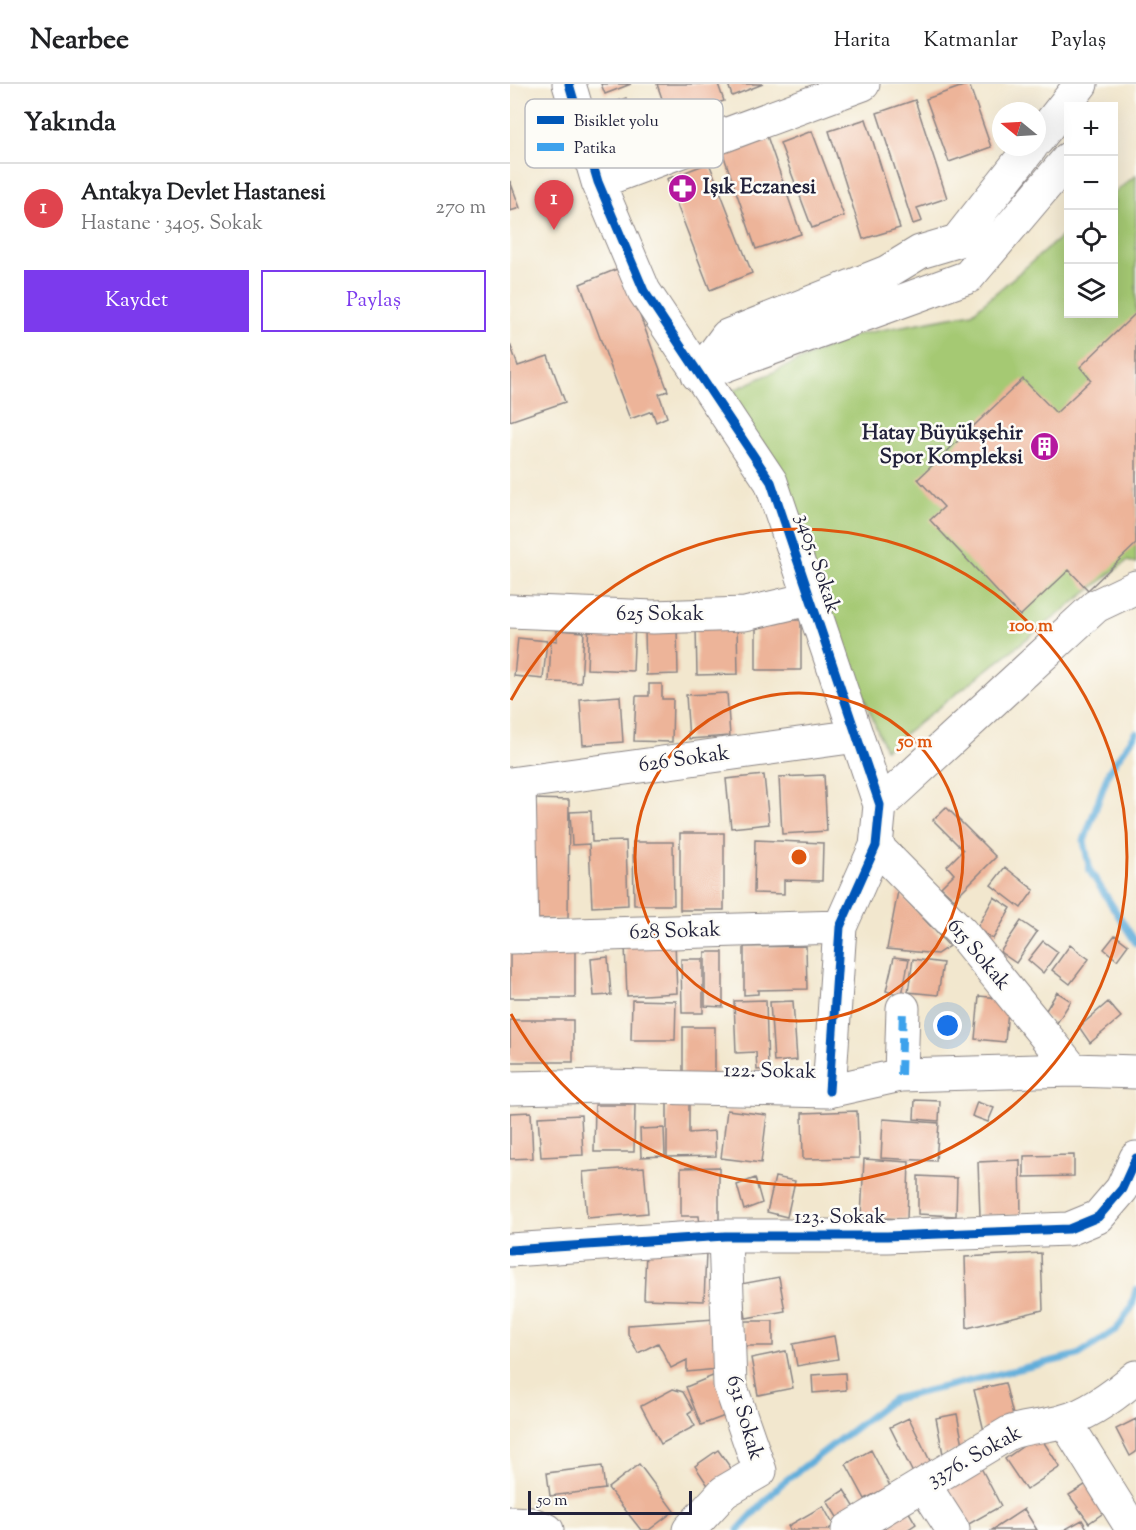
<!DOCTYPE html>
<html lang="tr">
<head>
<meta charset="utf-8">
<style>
  :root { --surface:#fff; --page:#f2f2f2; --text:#202124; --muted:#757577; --line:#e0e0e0; --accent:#7c3aed }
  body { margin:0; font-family:"Sorts Mill Goudy",serif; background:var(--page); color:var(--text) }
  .controls { position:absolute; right:18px; top:18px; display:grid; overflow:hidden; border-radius:0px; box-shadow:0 6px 24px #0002 }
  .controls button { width:54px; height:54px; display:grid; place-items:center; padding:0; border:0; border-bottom:2px solid var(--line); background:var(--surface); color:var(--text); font:30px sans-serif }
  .compass { position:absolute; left:482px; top:18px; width:54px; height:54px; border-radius:50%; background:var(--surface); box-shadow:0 6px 24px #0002; rotate:288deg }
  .scale { position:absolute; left:18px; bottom:15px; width:164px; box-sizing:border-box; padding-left:6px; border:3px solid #22223b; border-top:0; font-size:16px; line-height:21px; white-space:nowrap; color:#22223b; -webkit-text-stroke:4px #fdfcf7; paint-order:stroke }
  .you { position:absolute; left:438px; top:942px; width:21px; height:21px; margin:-15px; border:4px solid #fff; border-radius:50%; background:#1a73e8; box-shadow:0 0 0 9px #1a73e833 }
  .badge { display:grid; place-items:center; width:39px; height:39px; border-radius:50%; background:var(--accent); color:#fff; font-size:20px; font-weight:700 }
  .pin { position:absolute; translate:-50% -50px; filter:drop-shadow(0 2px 3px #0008) }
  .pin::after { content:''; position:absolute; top:32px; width:21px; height:18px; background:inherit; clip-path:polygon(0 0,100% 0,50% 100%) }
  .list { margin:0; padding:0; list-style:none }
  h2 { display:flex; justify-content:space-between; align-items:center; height:78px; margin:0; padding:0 24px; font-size:26px }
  h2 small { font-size:20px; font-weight:400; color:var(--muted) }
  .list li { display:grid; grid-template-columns:39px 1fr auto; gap:18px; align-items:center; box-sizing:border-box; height:90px; padding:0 24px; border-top:2px solid var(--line) }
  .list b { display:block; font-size:22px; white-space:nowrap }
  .list p { margin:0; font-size:20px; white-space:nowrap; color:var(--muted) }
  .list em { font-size:20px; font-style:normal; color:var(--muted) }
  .actions { display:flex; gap:12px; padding:18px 24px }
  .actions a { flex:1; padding:14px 0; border:2px solid var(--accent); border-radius:0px; text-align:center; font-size:21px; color:var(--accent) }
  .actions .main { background:var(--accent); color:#fff }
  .icon { flex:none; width:33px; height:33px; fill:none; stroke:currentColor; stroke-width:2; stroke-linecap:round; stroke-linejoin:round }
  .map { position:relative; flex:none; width:626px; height:1446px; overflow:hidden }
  header { display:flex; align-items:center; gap:36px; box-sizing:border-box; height:84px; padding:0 30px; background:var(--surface); border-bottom:2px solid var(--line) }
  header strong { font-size:28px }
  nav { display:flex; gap:33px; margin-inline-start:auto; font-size:21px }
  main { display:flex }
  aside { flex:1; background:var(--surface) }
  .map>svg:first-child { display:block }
  .green { fill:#a5c973; stroke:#647657; stroke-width:1.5 }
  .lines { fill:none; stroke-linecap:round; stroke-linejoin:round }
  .stream { stroke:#61adda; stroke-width:7 }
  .building { fill:#edb499 }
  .minor-casing { stroke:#8a8484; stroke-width:35 }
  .minor { stroke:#fff; stroke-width:33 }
  .quiet { stroke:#3ea2ec; stroke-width:8; stroke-dasharray:15 8; stroke-linecap:butt }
  .cycleway-casing { stroke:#fdfcf7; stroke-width:13 }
  .cycleway { stroke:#0057b8; stroke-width:9 }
  .ring { fill:none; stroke:#de560e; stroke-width:3 }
  .labels { text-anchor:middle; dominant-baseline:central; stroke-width:5; stroke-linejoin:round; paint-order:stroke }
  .poi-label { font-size:21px; font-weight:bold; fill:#22223b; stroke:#fdfcf7; text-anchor:start }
  .street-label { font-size:21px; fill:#22223b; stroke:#fdfcf7 }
  .key { fill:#fdfcf7; stroke:#bbbbbf; stroke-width:1.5 }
  .key-label { font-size:16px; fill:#22223b }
  .centre { fill:#de560e; stroke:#fdfcf7; stroke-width:3 }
  .ring-label { font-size:18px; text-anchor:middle; font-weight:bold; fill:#de560e; stroke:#fdfcf7; stroke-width:5; stroke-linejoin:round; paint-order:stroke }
</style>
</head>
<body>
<header>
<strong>Nearbee</strong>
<nav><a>Harita</a><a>Katmanlar</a><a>Paylaş</a></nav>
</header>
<main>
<aside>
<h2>Yakında<small></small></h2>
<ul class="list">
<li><span class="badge" style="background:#e0444e">1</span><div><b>Antakya Devlet Hastanesi</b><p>Hastane · 3405. Sokak</p></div><em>270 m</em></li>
</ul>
<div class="actions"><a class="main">Kaydet</a><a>Paylaş</a></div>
</aside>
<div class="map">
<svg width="626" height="1446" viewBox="0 0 626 1446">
  <rect width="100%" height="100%" fill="#fdfcf7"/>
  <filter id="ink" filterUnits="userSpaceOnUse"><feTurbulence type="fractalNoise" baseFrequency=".0167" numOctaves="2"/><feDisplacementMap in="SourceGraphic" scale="12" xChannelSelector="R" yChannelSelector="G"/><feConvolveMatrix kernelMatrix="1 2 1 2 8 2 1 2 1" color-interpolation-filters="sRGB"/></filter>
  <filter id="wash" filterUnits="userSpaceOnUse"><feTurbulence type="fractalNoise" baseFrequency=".008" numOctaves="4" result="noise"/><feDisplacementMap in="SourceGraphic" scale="24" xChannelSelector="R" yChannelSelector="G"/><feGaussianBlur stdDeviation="1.35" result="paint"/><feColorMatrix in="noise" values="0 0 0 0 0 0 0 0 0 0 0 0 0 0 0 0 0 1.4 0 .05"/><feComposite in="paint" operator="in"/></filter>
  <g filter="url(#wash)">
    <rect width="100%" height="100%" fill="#f2e7ce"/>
    <path class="green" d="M626,91V479L617,477L375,665L265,393L213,311L345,251L462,229L558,147V230H604V109Z"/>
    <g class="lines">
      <path class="stream" d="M626,649L599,687L574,757L580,787L626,859
        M228,1446L270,1401L383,1315L568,1271L606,1246L621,1224L626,1206"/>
    </g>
    <g id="blocks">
      <path class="building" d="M91,0H121L95,10Z
        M147,0H208L214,17L159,35Z
        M218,0H253L222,12Z
        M459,0L481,63L439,78L416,15Z
        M116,14L124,37L146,28L155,51L115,66L98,21Z
        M405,16L437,114L407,124L412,137L403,140L367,29Z
        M356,35L390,144L353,155L319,47Z
        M302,47L334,132L302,144L270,59Z
        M257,52L291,150L246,165L212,67Z
        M199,79L242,189L200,206L157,95Z
        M0,97L10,124L0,127Z
        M112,183L158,307L149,310L157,333L146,338L142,327L120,335L70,200Z
        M626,229V460L578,506L559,486L510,532L420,436L434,423L408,395L513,295L546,329L581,296L570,283Z
        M0,260L8,282L38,272L55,318L0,337Z
        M79,535L125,537L123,587L77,585Z
        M246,536H291V586H246Z
        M227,541L228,590L187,591L186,543Z
        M167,544L168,590L136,591L135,545Z
        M47,546L74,548L71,599L39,598L41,556L47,557Z
        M8,554L37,557L33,595L4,592Z
        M139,600H152V615H163L162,658L124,657L126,612H139Z
        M217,609L220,652L179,655L176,611Z
        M110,612L113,658L73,661L70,615Z
        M254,691L259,740L221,744L216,695Z
        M314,691L317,747L272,750L269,693Z
        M23,715L59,716L58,835H22Z
        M436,723L486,773L444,815L431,803L444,790L437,782L453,766L423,736Z
        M81,727L82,758L116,757L118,821L82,823L79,760L62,761L60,728Z
        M170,749H214V826H170Z
        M245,756L313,759L312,797L274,796V810L244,809Z
        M123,758H163L164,821H124Z
        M495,783L524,806L511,824L481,801Z
        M388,807L439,862L427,870L377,865Z
        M484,813L501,824L483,855L467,844Z
        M511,837L527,848L506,879L490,868Z
        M605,851L618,861L607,876L594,865Z
        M533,857L548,868L533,889L518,876Z
        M165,858L167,909L117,912L115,861Z
        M560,861L579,875L560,900L542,886Z
        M296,862L297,905L248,906V910L234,911V863Z
        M65,867V914H0V868Z
        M195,868H213V923L195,922Z
        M98,873L101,911L84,912L81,875Z
        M384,873L399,875L392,911L376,907Z
        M171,875H193V929H172Z
        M403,875L433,879L428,911L398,908Z
        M547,908L561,917L547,939L533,931Z
        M469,912L499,915L495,958L465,955Z
        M122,916L166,917L165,956H121Z
        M256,916L258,985L247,986L246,968L226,969L224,917Z
        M283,917L287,976L264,978L260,918Z
        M598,918L611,933L580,959L569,943Z
        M0,936H63V978H0Z
        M173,943H205V992H173Z
        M405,1016L430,1017L429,1037L404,1035Z
        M467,1018L484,1024L478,1038L462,1032Z
        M157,1019H179V1049L205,1047L206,1072L157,1073Z
        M85,1021H125L124,1068H84Z
        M217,1026L257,1031L251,1079L211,1074Z
        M347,1027L349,1074L293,1075L292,1029Z
        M21,1028L23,1074L0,1075V1029Z
        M71,1031L73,1071L31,1073L28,1033Z
        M373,1035L429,1039L426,1077L371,1074Z
        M154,1044L155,1072L131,1073L130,1045Z
        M564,1071V1092L514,1093V1072Z
        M354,1075L399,1078L397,1135L351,1133Z
        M510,1076L511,1131L470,1132L468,1078Z
        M134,1083L138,1129L77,1134L73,1088Z
        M209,1083V1141H190L189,1132H171V1084Z
        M408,1092L447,1094L446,1132L408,1130Z
        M265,1093L285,1097L277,1133L257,1128Z
        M245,1094L252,1119L234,1126L227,1101Z
        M136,1167L196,1169L194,1217L134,1215Z
        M531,1169L533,1226L457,1244L455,1173Z
        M269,1193L275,1227L236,1234L231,1200Z
        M205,1235L208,1285L177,1288V1276L161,1284L148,1259L128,1269L118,1250V1241Z
        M234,1237H263V1262H234Z
        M324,1252L328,1275L287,1282L283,1260Z
        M276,1267L283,1304L248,1311L241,1274Z
        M335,1289L336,1306L303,1309L302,1291Z
        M205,1291L220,1330L191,1341L176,1303Z
        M495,1299L505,1339L474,1347L464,1306Z
        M163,1305L173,1308L183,1326L178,1329L185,1342L151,1360L131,1322Z
        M447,1330L454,1366L433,1370L426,1334Z
        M399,1334L421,1379L403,1389L380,1343Z
        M626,1335V1368L620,1372L606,1345Z
        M529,1351L550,1383L516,1406L495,1375Z
        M208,1366L223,1387L199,1403L185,1382Z
        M361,1366L380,1402L355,1415L336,1380Z
        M129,1380L164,1427L139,1446H131L98,1404Z
        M92,1382L95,1405L40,1412L37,1389Z
        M470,1382L491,1422L457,1441L435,1405Z
        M581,1397L599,1425L579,1439L559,1411Z
        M334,1406L347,1427L330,1438L317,1417Z
        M394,1420L406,1440L397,1446H359Z
        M313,1422L324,1442L317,1446H280L278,1442Z
        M514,1425L527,1446H482Z
        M572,1436L578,1446H554Z"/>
    </g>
  </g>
  <g filter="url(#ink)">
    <use href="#blocks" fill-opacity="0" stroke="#8a8484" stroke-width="1.5"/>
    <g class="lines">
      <defs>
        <path id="minor" d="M59,0L88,98L134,207L261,398L370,721L366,762L330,843L319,1007
          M527,56L571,0
          M521,63L447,157L410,168L377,188L217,252L188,291L458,193L558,75
          M88,98L353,0
          M0,527L143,533L235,530L299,515
          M9,699L12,853
          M0,700L347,652
          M370,721L586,522L626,503
          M366,762L451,848L563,986
          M0,853L330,843
          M391,991L393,924
          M0,1004L96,1002L319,1007L391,991L563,986L626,988
          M0,1166L215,1152H377L559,1145L588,1133L612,1105L626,1074
          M555,1337L623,1446
          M414,1401L443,1446
          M0,1439L22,1440L37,1446
          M179,1446L214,1408L250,1387L220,1301L215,1152
          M338,1446L499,1349C517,1342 535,1343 554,1337C580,1330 606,1310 626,1293"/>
      </defs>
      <use href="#minor" class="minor-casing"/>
      <use href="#minor" class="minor"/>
      <path class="quiet" d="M391,991L393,924"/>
      <defs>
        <path id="cycleway" d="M59,0L88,98L134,207L261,398L370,721L366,762L330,843L319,1007
          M0,1166L215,1152H377L559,1145L588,1133L612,1105L626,1074"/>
      </defs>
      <use href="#cycleway" class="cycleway-casing"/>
      <use href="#cycleway" class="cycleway"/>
    </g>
  </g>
  <g class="ring">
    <circle cx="289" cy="773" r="164"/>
    <path d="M1 616A328 328 0 1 1 1 930"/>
  </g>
  <defs>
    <symbol id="pharmacy-disc" viewBox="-11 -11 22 22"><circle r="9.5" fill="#b5179e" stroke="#fdfcf7"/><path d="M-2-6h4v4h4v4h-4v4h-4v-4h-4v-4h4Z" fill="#fff"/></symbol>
    <symbol id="building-disc" viewBox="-11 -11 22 22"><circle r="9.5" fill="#b5179e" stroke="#fdfcf7"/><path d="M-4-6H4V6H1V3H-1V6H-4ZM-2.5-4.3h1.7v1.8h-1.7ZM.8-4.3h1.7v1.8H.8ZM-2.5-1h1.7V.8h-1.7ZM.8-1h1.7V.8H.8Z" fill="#fff"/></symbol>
  </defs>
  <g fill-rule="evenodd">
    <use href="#pharmacy-disc" x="156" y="88" width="33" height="33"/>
    <use href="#building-disc" x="518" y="346" width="33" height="33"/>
  </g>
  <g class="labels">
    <g class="poi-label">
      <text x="193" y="104">Işık Eczanesi</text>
      <text x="513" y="350" text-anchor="end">Hatay Büyükşehir<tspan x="513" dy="24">Spor Kompleksi</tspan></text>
    </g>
    <g class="street-label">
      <text transform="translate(307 480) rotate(72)">3405. Sokak</text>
      <text x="150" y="531">625 Sokak</text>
      <text transform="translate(174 676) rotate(-8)">626 Sokak</text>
      <text transform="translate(165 848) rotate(-2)">628 Sokak</text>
      <text transform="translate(468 871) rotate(50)">615 Sokak</text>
      <text transform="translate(260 988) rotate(1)">122. Sokak</text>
      <text x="330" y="1134">123. Sokak</text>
      <text transform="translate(234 1334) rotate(74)">631 Sokak</text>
      <text transform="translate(465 1373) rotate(-29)">3376. Sokak</text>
    </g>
  </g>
  <rect x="15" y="15" width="198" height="69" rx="9" class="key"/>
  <rect x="27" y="32" width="27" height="8" fill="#0057b8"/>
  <rect x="27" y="59" width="27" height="8" fill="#3ea2ec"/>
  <g class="key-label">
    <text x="64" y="42">Bisiklet yolu</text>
    <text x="64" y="69">Patika</text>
  </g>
  <circle cx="289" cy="773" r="9" class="centre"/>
  <g class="ring-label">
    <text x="521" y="547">100 m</text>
    <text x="405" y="663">50 m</text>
  </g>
</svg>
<div class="controls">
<button>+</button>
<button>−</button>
<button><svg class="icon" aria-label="locate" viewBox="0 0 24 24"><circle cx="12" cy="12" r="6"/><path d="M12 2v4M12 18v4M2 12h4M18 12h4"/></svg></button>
<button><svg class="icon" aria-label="layers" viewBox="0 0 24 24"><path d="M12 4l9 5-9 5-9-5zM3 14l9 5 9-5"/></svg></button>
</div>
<svg class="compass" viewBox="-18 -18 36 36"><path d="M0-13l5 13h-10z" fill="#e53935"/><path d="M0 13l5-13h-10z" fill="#757577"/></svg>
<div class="scale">50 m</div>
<div class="you"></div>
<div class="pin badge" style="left:44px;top:146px;background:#e0444e">1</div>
</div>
</main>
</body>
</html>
